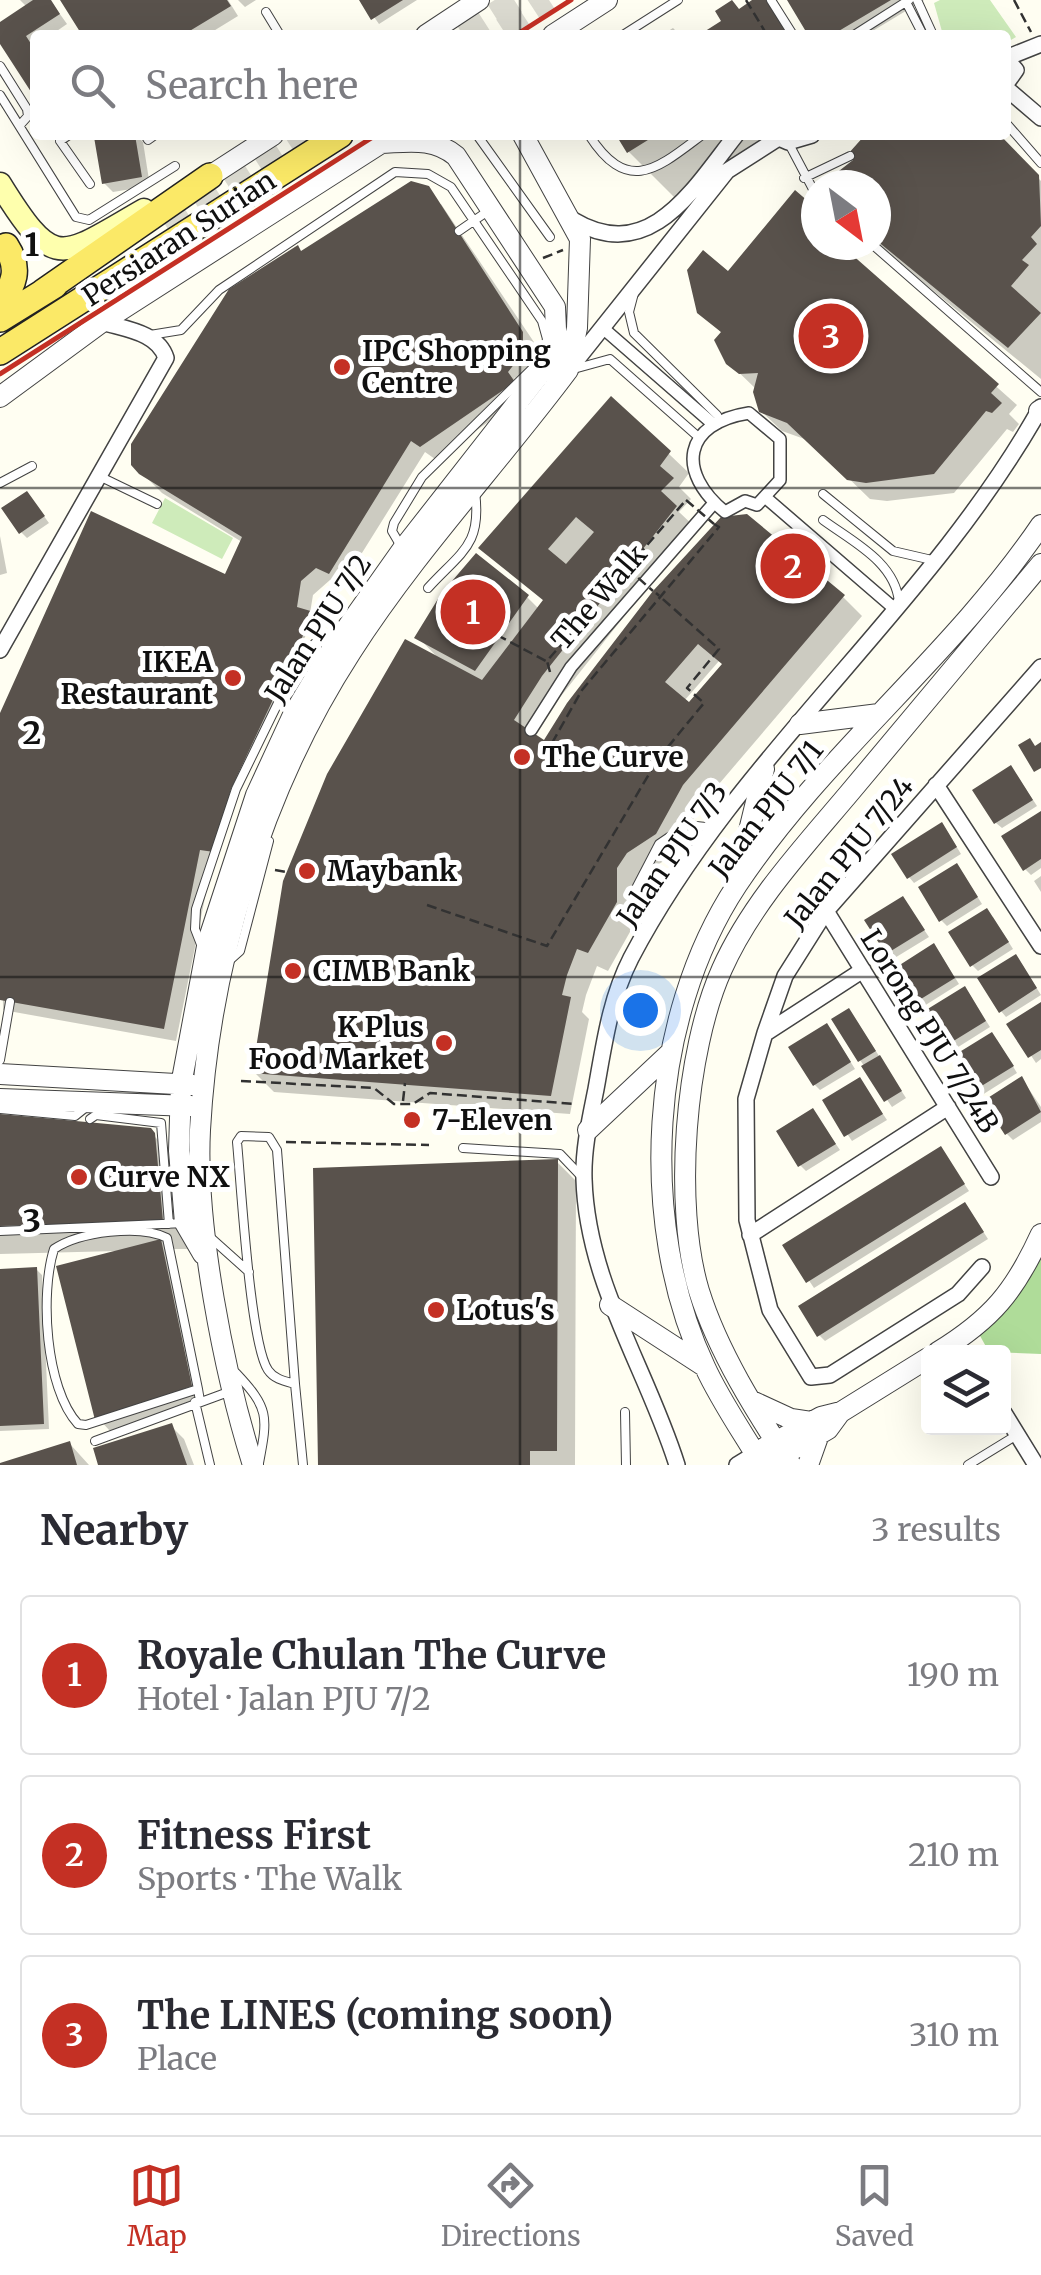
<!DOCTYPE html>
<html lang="en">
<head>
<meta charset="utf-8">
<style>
  :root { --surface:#fff; --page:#f7f7f7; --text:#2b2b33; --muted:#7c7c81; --line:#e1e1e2; --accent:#c43024 }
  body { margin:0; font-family:Merriweather,serif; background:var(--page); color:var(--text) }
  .controls { position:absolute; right:30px; bottom:30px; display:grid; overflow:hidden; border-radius:10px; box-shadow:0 10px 40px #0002 }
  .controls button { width:90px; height:90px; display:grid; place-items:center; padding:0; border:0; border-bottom:2px solid var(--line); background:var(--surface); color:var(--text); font:50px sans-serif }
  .compass { position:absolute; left:801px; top:170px; width:90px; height:90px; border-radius:50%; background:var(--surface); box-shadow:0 10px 40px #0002; rotate:148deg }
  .you { position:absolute; left:640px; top:1010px; width:35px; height:35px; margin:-25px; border:8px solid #fff; border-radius:50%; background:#1a73e8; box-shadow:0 0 0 15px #1a73e833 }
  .badge { display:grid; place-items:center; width:65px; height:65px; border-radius:50%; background:var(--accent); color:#fff; font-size:32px; font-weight:700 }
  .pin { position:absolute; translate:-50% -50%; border:5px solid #fff; box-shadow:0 2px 10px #0006 }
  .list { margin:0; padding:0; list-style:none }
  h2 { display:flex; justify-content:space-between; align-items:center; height:130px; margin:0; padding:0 40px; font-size:42px }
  h2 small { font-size:32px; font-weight:400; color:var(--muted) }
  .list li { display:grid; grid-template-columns:65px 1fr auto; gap:30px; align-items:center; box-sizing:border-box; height:160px; margin:0 20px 20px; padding:0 20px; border:2px solid var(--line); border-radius:10px }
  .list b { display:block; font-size:38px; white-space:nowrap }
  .list p { margin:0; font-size:32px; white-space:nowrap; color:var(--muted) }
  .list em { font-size:32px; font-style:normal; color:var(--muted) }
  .icon { flex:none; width:55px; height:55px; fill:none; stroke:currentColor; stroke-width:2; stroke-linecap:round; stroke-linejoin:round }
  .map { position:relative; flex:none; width:1041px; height:1465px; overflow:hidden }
  .search { position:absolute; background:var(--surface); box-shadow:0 10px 40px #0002; left:30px; right:30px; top:30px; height:110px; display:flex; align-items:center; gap:25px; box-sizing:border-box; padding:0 35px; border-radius:10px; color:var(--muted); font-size:38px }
  .sheet { height:670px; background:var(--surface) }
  nav { display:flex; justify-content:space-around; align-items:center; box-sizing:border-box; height:140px; border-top:2px solid var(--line); background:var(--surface); font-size:28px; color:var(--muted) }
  nav a { display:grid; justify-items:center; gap:5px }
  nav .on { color:var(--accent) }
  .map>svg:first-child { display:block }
  .green { fill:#ceebba }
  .forest { fill:#afdc99 }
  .shadow { fill:#0003; fill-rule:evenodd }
  .building { fill:#59524c; fill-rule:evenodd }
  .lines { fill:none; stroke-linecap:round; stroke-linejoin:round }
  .primary-tunnel { stroke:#dbdad0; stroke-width:25; stroke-dasharray:25 12; stroke-linecap:butt }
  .service-casing { stroke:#434343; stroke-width:10 }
  .pedestrian-casing { stroke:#434343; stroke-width:14 }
  .minor-casing { stroke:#434343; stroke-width:18 }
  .tertiary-casing { stroke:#434343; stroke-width:22 }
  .secondary-casing { stroke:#323232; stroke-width:25 }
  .primary-casing { stroke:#212121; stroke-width:28 }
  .path { stroke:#323232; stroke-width:2.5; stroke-dasharray:10 5; stroke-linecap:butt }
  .service { stroke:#fff; stroke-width:8 }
  .pedestrian { stroke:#fff; stroke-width:11 }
  .minor { stroke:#fff; stroke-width:15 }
  .tertiary { stroke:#fff; stroke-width:20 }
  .secondary { stroke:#feffad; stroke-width:22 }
  .primary { stroke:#fbe967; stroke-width:25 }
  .rail { stroke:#c43024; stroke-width:5 }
  .path-bridge { stroke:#323232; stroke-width:2.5; stroke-dasharray:10 5; stroke-linecap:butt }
  .grid { fill:none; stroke:#101010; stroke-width:2.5; stroke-opacity:0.55 }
  .poi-dot { fill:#c43024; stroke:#fff; stroke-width:4 }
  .labels { text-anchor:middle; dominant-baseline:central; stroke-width:10; stroke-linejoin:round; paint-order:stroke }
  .street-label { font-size:28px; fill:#101010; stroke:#fff }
  .poi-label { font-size:28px; font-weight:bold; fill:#101010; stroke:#fff; text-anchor:start }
  .grid-label { font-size:32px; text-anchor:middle; font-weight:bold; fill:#101010; stroke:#fff; stroke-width:10; stroke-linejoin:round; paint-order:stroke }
</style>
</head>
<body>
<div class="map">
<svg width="1041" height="1465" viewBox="0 0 1041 1465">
  <rect width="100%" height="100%" fill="#fffef2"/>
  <path class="green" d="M940,0H990L1016,37L1006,43V35H943L934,3Z
    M165,498L233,538L222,559L152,523Z"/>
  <path class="forest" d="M1041,1245V1354L989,1352L979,1334L1024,1287Z"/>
  <path class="shadow" d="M20,0H50L67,24L51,35H35V94L0,40V25L27,7Z
    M63,0H228L238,16L207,35H85Z
    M238,0H256L245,7Z
    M362,0H417L379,24Z
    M790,0H924L866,35H811Z
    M673,28L680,35H662Z
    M136,135L143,142L150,186L113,192L104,183L97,139Z
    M619,135H760L768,147L680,203L629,152Z
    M869,135H995L1041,181V379L876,244V185H825L848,169Z
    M441,204L542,354L529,389L514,377L526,396L435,459L425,452L342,585L330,580L313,595L310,613L315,616L249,754L214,853L176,1041L3,1010L0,718L226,577L242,542L162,493L133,464L302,253Z
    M816,212V245H850L844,251L1017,405L1009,414L1019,424L1013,432L1007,429L954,493L887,501L870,499L810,441L782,431L761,411L756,389L728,362L723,334L700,312L728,274Z
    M611,399L689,473L679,487L691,499L679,512L695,527L561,696L535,737L545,744L655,593L843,597L862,616L702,804L675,854L646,872L636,888L635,923L608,971L597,966L586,995L582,1012L589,1019L570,1114L274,1092L255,1073L438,658L418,637L527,597L539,609L545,602L482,548ZM719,661L724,665L689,706L684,701Z
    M32,500L49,523L27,538L21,532Z
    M0,536L7,573L0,575Z
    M1016,774L1037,806L1002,828L996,823Z
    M1041,816V868L1031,875L1025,869Z
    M947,831L961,854L914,883L909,877Z
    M962,872L982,904L947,926L941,920Z
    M1041,876V892L1034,881Z
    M903,899L929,937L893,959L887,953Z
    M993,917L1013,949L978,971L972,965Z
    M939,952L959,984L924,1006L918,1000Z
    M1021,963L1041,995L1006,1017L1001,1011Z
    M970,995L990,1027L955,1049L949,1044Z
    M1041,1005V1059L1036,1063L1010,1024Z
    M854,1017L906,1098L892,1107L860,1060Z
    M832,1032L855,1069L820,1090L814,1084Z
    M997,1040L1017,1073L982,1095L977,1089Z
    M1022,1079L1041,1107V1122L1013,1140L1007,1134Z
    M860,1080L887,1120L852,1141L825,1101Z
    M813,1111L840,1150L806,1171L800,1165Z
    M0,1117L153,1135L182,1164L190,1249H168L173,1255L204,1399L110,1431L98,1418L117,1251L0,1254Z
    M941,1149L969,1191L814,1288L786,1246Z
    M557,1162L576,1181L575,1465H320Z
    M970,1211L988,1239L825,1341L819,1335Z
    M36,1269L42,1275L49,1429L0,1431V1271Z
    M171,1426L184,1439L194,1465H101Z
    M70,1444L89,1465H3Z"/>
  <path class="building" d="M33,0H51L60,14L26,36L35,50V98L0,44V22Z
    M60,0H227L231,6L183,35H82Z
    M359,0H403L371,20Z
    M732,0L739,9L752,0H767L788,35H699L721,21L715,11Z
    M787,0H891L832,35H808Z
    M135,135L142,177L102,184L94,137Z
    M616,135H656L627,153Z
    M865,135H1000L1039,175L1041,226L1031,237L1037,244L1022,260L1029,265L1011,286L1041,313L1008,348L876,240V185H821L853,160L848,154Z
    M411,181L429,186L523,332V353L508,372L515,382L420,447L411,441L329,574L316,568L301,581L297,607L314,612L231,789L214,852L200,850L164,1029L0,1000V713L91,511L225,574L242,537L139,474L131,465V444L229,289L298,245L301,251Z
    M795,190L816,208V245H841L999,384L991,393L1002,403L992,413L986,411L934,474L866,483L847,480L787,423L759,412L753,392L758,373L739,374L726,364L714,340L721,332L697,313L687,270L703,250L728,271Z
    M611,396L671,451L660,466L674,478L661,491L677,506L542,676L514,720L544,740L567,703L653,591L721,517L747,514L845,595L683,785L656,834L627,853L617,868V902L588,953L577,949L567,975L562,995L571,997L551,1096L252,1073L283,881L327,774L405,639L482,680L543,600L478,548ZM576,517L594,532L566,564L548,549ZM698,644L722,664L689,702L665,682Z
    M27,491L45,516L19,534L1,508Z
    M476,553L529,595L475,671L414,638L441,594Z
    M1030,738L1035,746L1041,742V768L1034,772L1018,745Z
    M1011,765L1033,800L994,824L972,790Z
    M1041,811V859L1023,871L1001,836Z
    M942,822L957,847L907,879L891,854Z
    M957,863L978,897L939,922L918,887Z
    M903,896L925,930L886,954L864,920Z
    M987,908L1009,942L970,967L948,932Z
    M934,943L955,978L916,1002L895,968Z
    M1016,954L1037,988L999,1013L977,978Z
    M965,986L986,1021L947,1045L926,1010Z
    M1041,1002V1050L1028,1058L1006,1024Z
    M849,1008L876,1051L858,1062L831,1019Z
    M827,1023L851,1062L813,1086L788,1047Z
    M992,1032L1014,1066L975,1090L953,1056Z
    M880,1055L902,1091L884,1102L861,1066Z
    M1022,1076L1041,1112L1005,1135L983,1101Z
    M860,1077L883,1114L844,1137L822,1100Z
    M813,1108L836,1144L798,1167L776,1131Z
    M0,1114L151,1128L155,1133L163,1221L0,1226Z
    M941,1146L965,1184L806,1283L782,1245Z
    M558,1159L557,1451H530V1465H318L313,1168Z
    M965,1202L984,1232L817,1337L798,1306Z
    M161,1239L192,1386L95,1420L56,1266Z
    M37,1267L44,1424L0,1426V1269Z
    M172,1423L187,1465H98L93,1448Z
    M70,1441L77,1465H0V1463Z"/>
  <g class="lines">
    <path class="primary-tunnel" d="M503,30L549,0
      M463,35L518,0
      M166,226L308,135"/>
    <defs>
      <path id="service" d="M771,0L793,35
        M917,0L933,35
        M906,2L923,35
        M266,12L280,35
        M623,35L678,0
        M854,35L909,0
        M0,66L27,109L28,116L20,125
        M0,95L76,217L89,220L175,166
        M1006,123L1041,163
        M69,135L60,141L90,184
        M145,135L148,140L155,135
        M477,135L550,237
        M589,135C628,196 658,168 702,135
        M788,142L816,195
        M804,178L850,156
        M459,231L488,211
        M873,245L1041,392
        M634,293L629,312L634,333L717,415
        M150,335L181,330L219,290L395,172L428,174L451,187L542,321L547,339L542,359L422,477L394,523L392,531L402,548
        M570,370L610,359L695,434
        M101,477L157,504
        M0,483L32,466
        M823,494L893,551L932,560
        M823,520C853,542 895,562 899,602
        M428,588C462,551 482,545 475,492
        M647,927L633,894L659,844L687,825L715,828
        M202,947L195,929L196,909L236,789L300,658L318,640L336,634
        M231,959L240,951L269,841
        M0,1060L10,1002
        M0,1109L75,1116L85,1108
        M90,1119L96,1115L161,1123L169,1224
        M463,1148L560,1154L581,1176
        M0,1231L185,1223
        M211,1238L249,1272
        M236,1373C269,1408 268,1416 259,1463
        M295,1384L277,1150L269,1137L241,1136L237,1142C241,1183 250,1343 268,1370C274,1379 284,1381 295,1384L303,1465
        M198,1389L86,1425L78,1424C45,1388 40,1293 54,1249C79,1232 140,1224 167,1238L198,1389L200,1401
        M195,1402L210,1465
        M625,1412L626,1465
        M95,1441L231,1391
        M968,1465L1017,1435"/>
      <path id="pedestrian" d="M604,329L713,424
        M749,413L780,439V480L757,505L745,501L725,512C676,472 683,423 749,413Z
        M765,497L896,610
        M531,730L571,667L714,503"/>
      <path id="minor" d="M1006,58L1041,44
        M1006,59L1016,70L1006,84
        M1006,88L1041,118
        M772,135L788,142L812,135
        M573,220C650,266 694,188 736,135
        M571,367L727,171L777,139
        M0,650L166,358C158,332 124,329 102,322
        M936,785L1041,946
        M826,911L991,1177
        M766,1033L863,970
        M750,1235L948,1107
        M982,1267L958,1294L830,1375L811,1377L770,1310L747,1220L746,1099L765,1033L785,976L826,911L1041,667
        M1004,1413L1036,1465
        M677,1465C647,1369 587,1283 584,1179C583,1149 590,1119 596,1089C604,1045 610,999 631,958C738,754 929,608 1041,407
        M737,1465L755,1454"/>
      <path id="tertiary" d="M426,35L479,0
        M553,35L607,0
        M210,176L273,135
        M0,397L102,322L389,138
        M1039,411L1041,413
        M800,724L879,714
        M737,880L764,769
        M0,1074L193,1085
        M0,1099L191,1106
        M588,1130L670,1053
        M203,1254L185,1223L179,1151L181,1085L208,941L256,795L293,715L332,649L402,550L557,352L555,307L456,156C433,137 409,142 381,143
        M610,1305L704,1366
        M938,1352C992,1319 1015,1291 1041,1234
        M754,1402L791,1419L811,1422
        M764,1448L821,1417L841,1412L928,1358
        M775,1460L828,1429L839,1414
        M253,1465C224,1373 195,1226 200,1130C209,965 261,791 351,652C415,552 497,465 568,370L577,328L580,239L523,135
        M762,1465C743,1433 720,1400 705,1367C637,1223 649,1018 737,885C824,754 953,655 1041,525
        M791,1465C756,1412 718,1352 699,1291C673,1205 685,1051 722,969C752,902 804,847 851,791C914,715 978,640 1041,564
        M808,1465L819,1434"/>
      <path id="secondary" d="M0,184C55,273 60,258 144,210"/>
      <path id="primary" d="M43,292L210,176
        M0,305C14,284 21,269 6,246
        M0,319L55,285
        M0,352L340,135"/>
    </defs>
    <use href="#service" class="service-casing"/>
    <use href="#pedestrian" class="pedestrian-casing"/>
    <use href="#minor" class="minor-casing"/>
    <use href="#tertiary" class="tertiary-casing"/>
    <use href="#secondary" class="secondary-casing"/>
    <use href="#primary" class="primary-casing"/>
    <path class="path" d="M746,0L767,35
      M1014,0L1031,32
      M543,258L563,250
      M497,635L546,661
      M550,672L547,661L686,500
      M552,743L582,690L719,527L714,524
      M275,870L287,872
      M427,905L547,946L658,759L704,703L687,688L719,649L656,593
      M241,1081L374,1088L394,1104H413L430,1093L576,1104
      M403,1101L405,1083
      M286,1142L429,1145"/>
    <use href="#service" class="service"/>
    <use href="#pedestrian" class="pedestrian"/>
    <use href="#minor" class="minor"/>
    <use href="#tertiary" class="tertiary"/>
    <use href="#secondary" class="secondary"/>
    <use href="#primary" class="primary"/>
    <path class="rail" d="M516,35L571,0
      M0,374L376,135"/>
    <path class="path-bridge" d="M686,500L714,524
      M627,568L653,591"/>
  </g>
  <path class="grid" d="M520,0V35M520,135V1465M0,488H1041M0,977H1041"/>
  <g class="poi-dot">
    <circle cx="342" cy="367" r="10"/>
    <circle cx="233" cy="678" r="10"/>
    <circle cx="522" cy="757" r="10"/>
    <circle cx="307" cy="871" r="10"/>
    <circle cx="293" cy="971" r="10"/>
    <circle cx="444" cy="1043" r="10"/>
    <circle cx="412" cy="1120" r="10"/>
    <circle cx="79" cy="1177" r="10"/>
    <circle cx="436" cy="1310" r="10"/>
  </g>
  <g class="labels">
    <g class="street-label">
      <text transform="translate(179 238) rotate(-33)">Persiaran Surian</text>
      <text transform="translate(599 597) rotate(-49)">The Walk</text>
      <text transform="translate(318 628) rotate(-57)">Jalan PJU 7/2</text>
      <text transform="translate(766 809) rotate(-52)">Jalan PJU 7/1</text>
      <text transform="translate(849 852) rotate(-51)">Jalan PJU 7/24</text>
      <text transform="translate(672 854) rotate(-55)">Jalan PJU 7/3</text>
      <text transform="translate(930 1031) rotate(58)">Lorong PJU 7/24B</text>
    </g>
    <g class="poi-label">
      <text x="362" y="351">IPC Shopping<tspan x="362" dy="32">Centre</tspan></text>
      <text x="213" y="662" text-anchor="end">IKEA<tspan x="213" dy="32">Restaurant</tspan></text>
      <text x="542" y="757">The Curve</text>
      <text x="327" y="871">Maybank</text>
      <text x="313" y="971">CIMB Bank</text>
      <text x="424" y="1027" text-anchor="end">K Plus<tspan x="424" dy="32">Food Market</tspan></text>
      <text x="432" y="1120">7-Eleven</text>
      <text x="99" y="1177">Curve NX</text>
      <text x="456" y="1310">Lotus's</text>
    </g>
  </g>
  <g class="grid-label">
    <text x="32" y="256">1</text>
    <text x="32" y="744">2</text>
    <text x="32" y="1232">3</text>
  </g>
</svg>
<div class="controls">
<button><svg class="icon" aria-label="layers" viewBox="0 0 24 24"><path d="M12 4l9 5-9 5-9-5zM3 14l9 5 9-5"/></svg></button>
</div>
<svg class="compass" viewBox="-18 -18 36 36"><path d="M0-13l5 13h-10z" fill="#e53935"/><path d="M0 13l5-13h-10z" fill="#7c7c81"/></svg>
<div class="you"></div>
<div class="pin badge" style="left:473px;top:612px">1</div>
<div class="pin badge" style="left:793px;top:566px">2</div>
<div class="pin badge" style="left:831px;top:336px">3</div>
<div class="search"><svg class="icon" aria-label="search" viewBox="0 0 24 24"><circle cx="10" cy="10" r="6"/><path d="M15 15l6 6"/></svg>Search here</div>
</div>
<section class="sheet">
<h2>Nearby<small>3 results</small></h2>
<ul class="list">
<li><span class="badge">1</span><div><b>Royale Chulan The Curve</b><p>Hotel · Jalan PJU 7/2</p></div><em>190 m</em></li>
<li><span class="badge">2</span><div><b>Fitness First</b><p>Sports · The Walk</p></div><em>210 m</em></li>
<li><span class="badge">3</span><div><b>The LINES (coming soon)</b><p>Place</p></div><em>310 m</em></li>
</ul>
</section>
<nav>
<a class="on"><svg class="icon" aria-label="map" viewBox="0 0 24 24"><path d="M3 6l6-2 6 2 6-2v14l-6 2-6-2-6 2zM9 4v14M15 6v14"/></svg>Map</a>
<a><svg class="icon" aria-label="directions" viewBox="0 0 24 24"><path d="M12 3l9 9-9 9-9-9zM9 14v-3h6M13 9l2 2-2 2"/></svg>Directions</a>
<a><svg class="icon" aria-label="saved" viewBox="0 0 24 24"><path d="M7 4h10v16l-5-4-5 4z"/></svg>Saved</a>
</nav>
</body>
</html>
